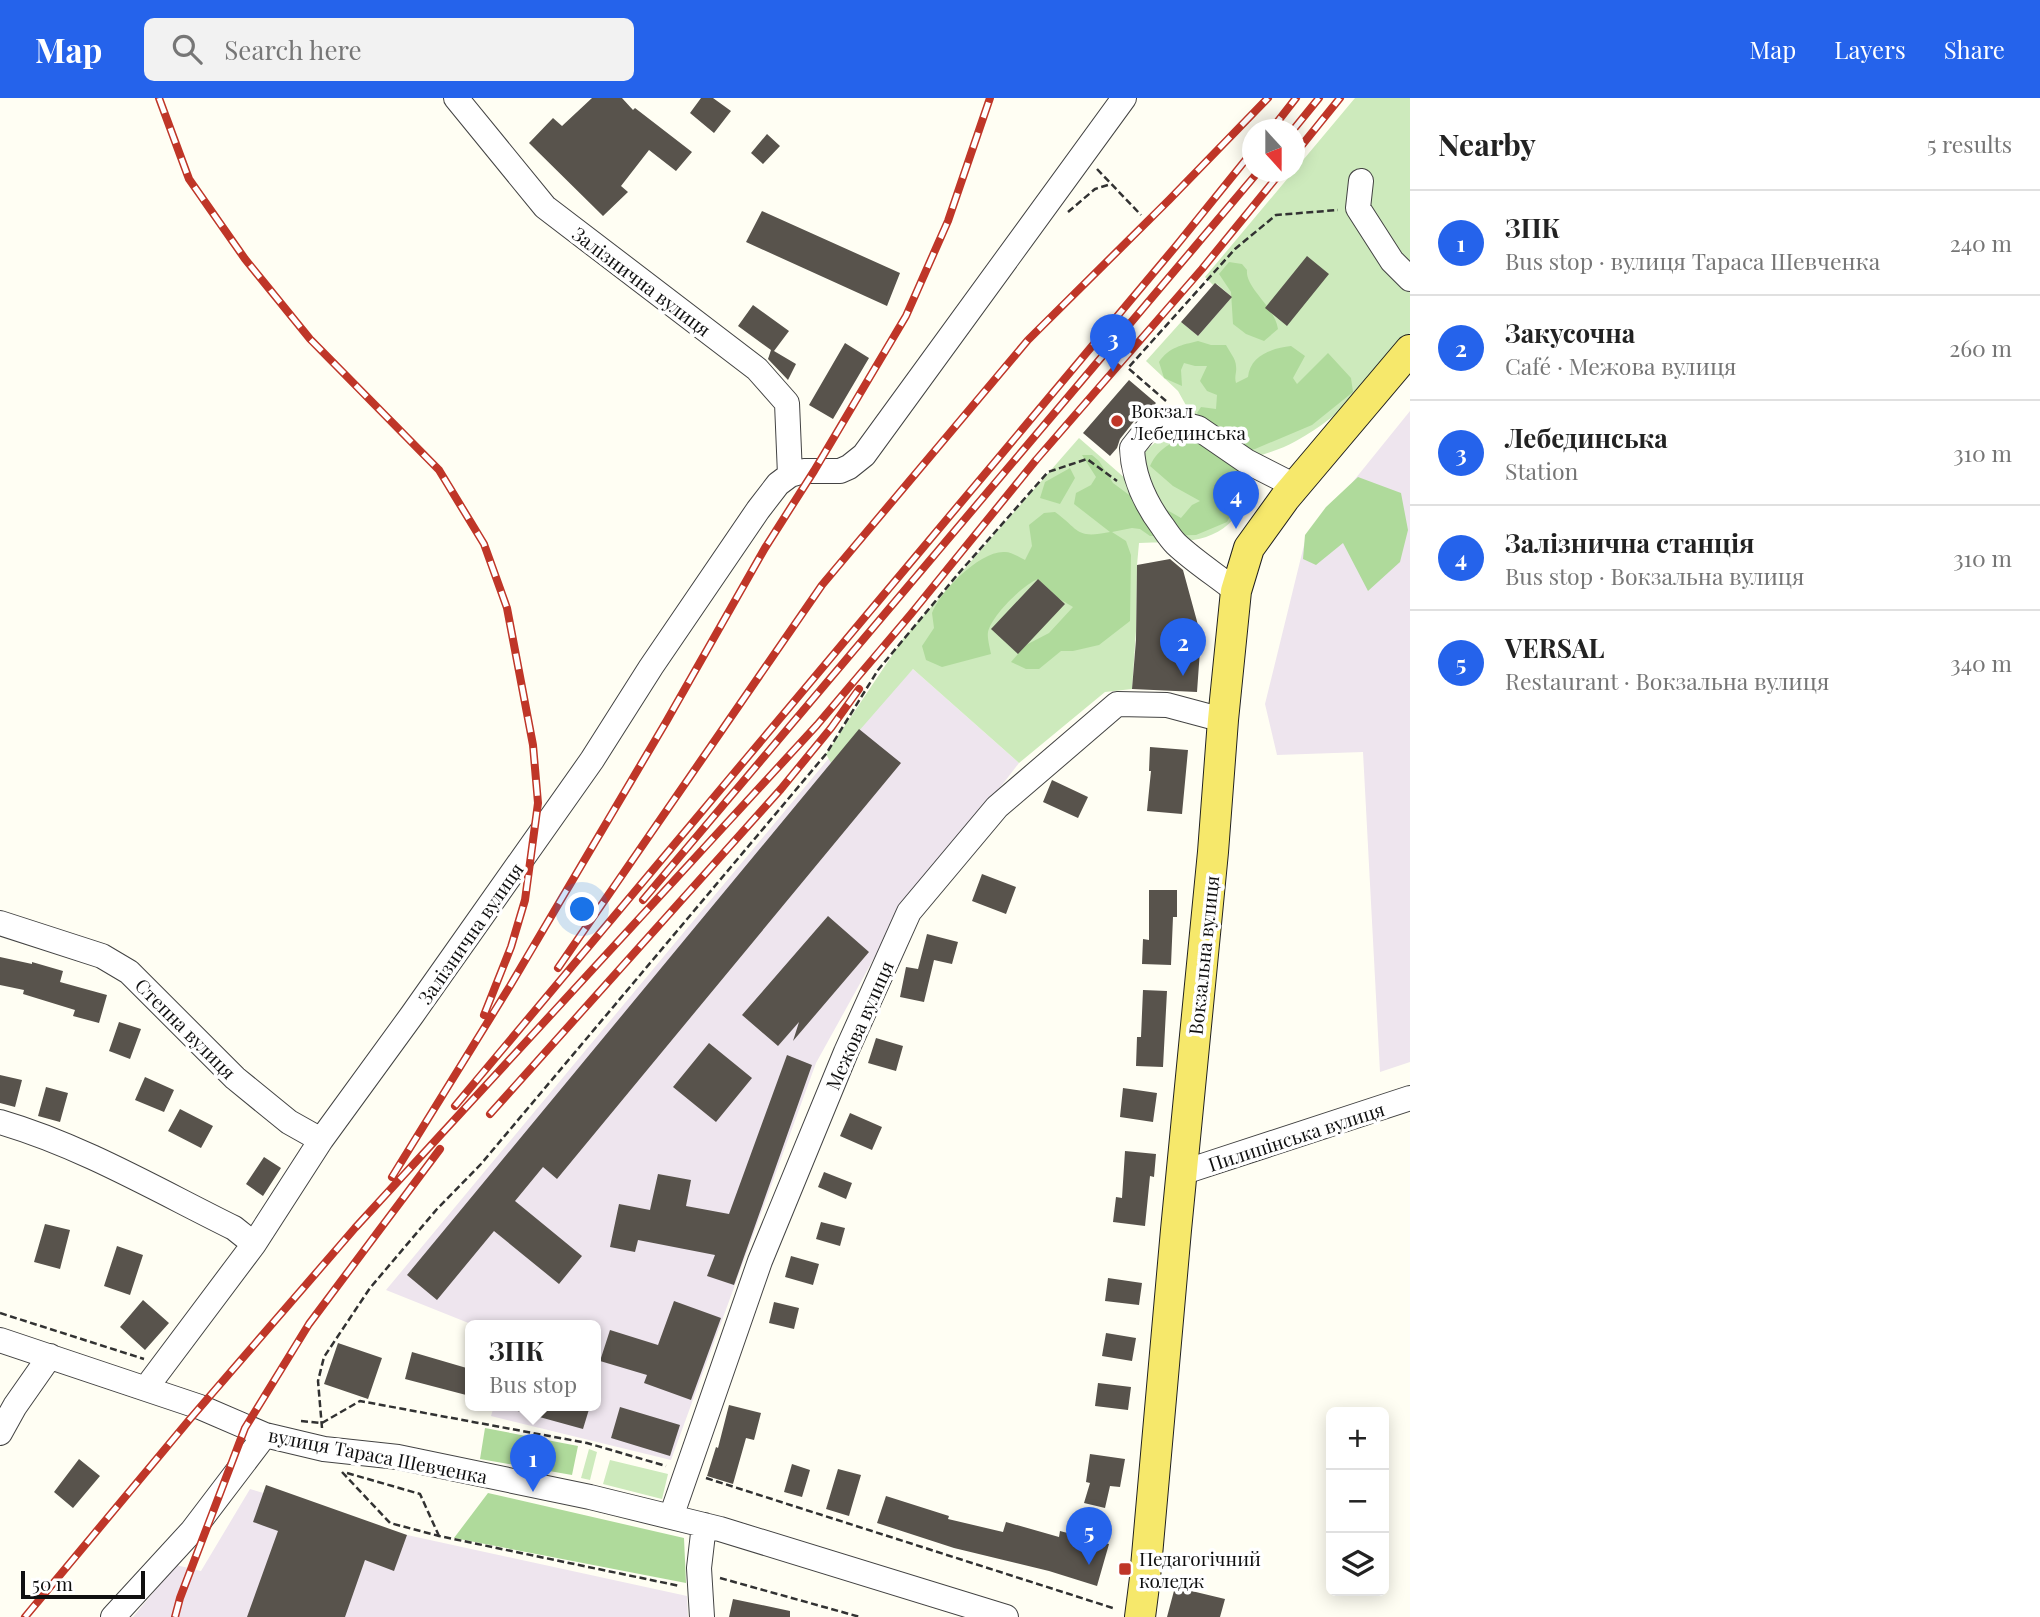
<!DOCTYPE html>
<html lang="en">
<head>
<meta charset="utf-8">
<style>
  :root { --surface:#fff; --page:#f2f2f2; --text:#222; --muted:#767676; --line:#e0e0e0; --accent:#2563eb }
  body { margin:0; font-family:"Playfair Display",serif; background:var(--page); color:var(--text) }
  .controls { position:absolute; right:21px; bottom:21px; display:grid; overflow:hidden; border-radius:10px; box-shadow:0 4px 18px #0003 }
  .controls button { width:63px; height:63px; display:grid; place-items:center; padding:0; border:0; border-bottom:2px solid var(--line); background:var(--surface); color:var(--text); font:35px sans-serif }
  .compass { position:absolute; left:1242px; top:21px; width:63px; height:63px; border-radius:50%; background:var(--surface); box-shadow:0 4px 18px #0003; rotate:159deg }
  .scale { position:absolute; left:21px; bottom:18px; width:124px; box-sizing:border-box; padding-left:7px; border:4px solid #101010; border-top:0; font-size:19px; line-height:24px; white-space:nowrap; color:#101010; -webkit-text-stroke:5px #fff; paint-order:stroke }
  .you { position:absolute; left:583px; top:812px; width:24px; height:24px; margin:-18px; border:5px solid #fff; border-radius:50%; background:#1a73e8; box-shadow:0 0 0 10px #1a73e833 }
  .badge { display:grid; place-items:center; width:46px; height:46px; border-radius:50%; background:var(--accent); color:#fff; font-size:23px; font-weight:700 }
  .pin { position:absolute; translate:-50% -58px; filter:drop-shadow(0 2px 4px #0008) }
  .pin::after { content:''; position:absolute; top:37px; width:24px; height:21px; background:inherit; clip-path:polygon(0 0,100% 0,50% 100%) }
  .popup { position:absolute; left:465px; top:1222px; width:136px; height:91px; box-sizing:border-box; display:grid; place-content:center; border-radius:10px; background:var(--surface); filter:drop-shadow(0 2px 5px #0005); font-size:23px; white-space:nowrap; color:var(--muted) }
  .popup b { font-size:26px; color:var(--text) }
  .popup::after { content:''; position:absolute; left:50%; top:100%; margin-left:-14px; border:14px solid transparent; border-top-color:var(--surface) }
  .list { margin:0; padding:0; list-style:none }
  h2 { display:flex; justify-content:space-between; align-items:center; height:91px; margin:0; padding:0 28px; font-size:30px }
  h2 small { font-size:23px; font-weight:400; color:var(--muted) }
  .list li { display:grid; grid-template-columns:46px 1fr auto; gap:21px; align-items:center; box-sizing:border-box; height:105px; padding:0 28px; border-top:2px solid var(--line) }
  .list b { display:block; font-size:26px; white-space:nowrap }
  .list p { margin:0; font-size:23px; white-space:nowrap; color:var(--muted) }
  .list em { font-size:23px; font-style:normal; color:var(--muted) }
  .icon { flex:none; width:38px; height:38px; fill:none; stroke:currentColor; stroke-width:2; stroke-linecap:round; stroke-linejoin:round }
  .map { position:relative; flex:none; width:1410px; height:1519px; overflow:hidden }
  header { display:flex; align-items:center; gap:42px; box-sizing:border-box; height:98px; padding:0 35px; background:var(--accent); color:#fff }
  header strong { font-size:33px }
  nav { display:flex; gap:38px; margin-inline-start:auto; font-size:24px }
  .search { width:490px; height:63px; background:var(--page); display:flex; align-items:center; gap:18px; box-sizing:border-box; padding:0 24px; border-radius:10px; color:var(--muted); font-size:26px }
  main { display:flex }
  aside { flex:1; background:var(--surface) }
  .map>svg:first-child { display:block }
  .industrial { fill:#eee5ee }
  .green { fill:#cdeabc }
  .forest { fill:#afda9b }
  .building { fill:#58534c }
  .lines { fill:none; stroke-linecap:round; stroke-linejoin:round }
  .minor-casing { stroke:#434343; stroke-width:26 }
  .major-casing { stroke:#212121; stroke-width:32 }
  .path { stroke:#323232; stroke-width:2.5; stroke-dasharray:7 3.5; stroke-linecap:butt }
  .minor { stroke:#fff; stroke-width:24 }
  .major { stroke:#f6e86b; stroke-width:30 }
  .rail-casing { stroke:#bf3628; stroke-width:8 }
  .rail { stroke:#fff; stroke-width:5; stroke-dasharray:16; stroke-linecap:butt }
  .poi-dot { fill:#bf3628; stroke:#fff; stroke-width:2.5 }
  .labels { text-anchor:middle; dominant-baseline:central; stroke-width:7; stroke-linejoin:round; paint-order:stroke }
  .street-label { font-size:19px; fill:#101010; stroke:#fff }
  .poi-label { font-size:19px; fill:#101010; stroke:#fff; text-anchor:start }
</style>
</head>
<body>
<header>
<strong>Map</strong>
<div class="search"><svg class="icon" aria-label="search" viewBox="0 0 24 24"><circle cx="10" cy="10" r="6"/><path d="M15 15l6 6"/></svg>Search here</div>
<nav><a>Map</a><a>Layers</a><a>Share</a></nav>
</header>
<main>
<div class="map">
<svg width="1410" height="1519" viewBox="0 0 1410 1519">
  <rect width="100%" height="100%" fill="#fffef3"/>
  <path class="industrial" d="M1410,313V964L1380,974L1363,654L1277,657L1265,606L1305,443Z
    M913,571L1019,665L889,833L816,965L671,1362L491,1318L494,1308H596V1228H476L386,1192L829,660Z
    M250,1391L407,1437L687,1498L688,1519H133L176,1467L201,1473Z"/>
  <path class="green" d="M1355,0H1410V235C1378,276 1343,318 1296,343C1281,352 1262,356 1246,363C1247,372 1250,382 1249,390C1248,398 1242,408 1238,415C1215,449 1175,443 1139,445L1137,467L1136,533L1132,591L1105,594L1019,665L913,571L831,665L826,656L903,541L1079,340L1142,395C1141,387 1139,376 1140,367C1144,342 1177,333 1198,329L1178,293L1146,263L1181,224L1198,238L1232,199L1217,186L1213,187L1205,179Z
    M589,1351L597,1354L590,1382L581,1380Z
    M610,1362L668,1376L662,1401L603,1386Z"/>
  <path class="forest" d="M1229,164L1242,166L1247,172C1245,190 1275,209 1278,231L1264,243L1246,236L1233,226L1231,194L1219,176Z
    M1198,243L1211,247H1226C1229,253 1236,261 1236,268C1237,275 1234,278 1236,285L1248,279C1250,257 1273,250 1291,248L1305,258L1293,280L1297,286L1328,255L1351,280L1353,294L1312,327L1255,351L1244,354L1211,332L1197,315L1201,309L1216,311L1217,297L1207,293L1200,283L1207,268H1195L1184,265L1181,272L1182,288L1164,280L1159,264C1169,249 1182,247 1198,243Z
    M1198,336L1244,370L1246,389L1227,424L1196,437L1150,438L1140,431L1132,430L1112,434L1126,443L1131,457L1130,523L1099,547L1073,553H1061L1039,571H1026L1011,564L1026,547L1049,535L1073,509L1058,500L1038,481C1023,487 992,517 988,534C987,540 990,550 991,556L942,569L926,562L922,548L934,530L932,515C940,494 980,452 1005,454C1011,454 1019,459 1025,462L1032,448L1029,427L1044,415L1055,414C1080,432 1075,441 1110,434L1074,406L1076,395L1091,387L1096,379L1082,357H1092L1099,363L1113,385L1140,405H1155L1181,420L1192,407L1200,403L1173,388L1150,368C1159,348 1177,341 1198,336Z
    M1070,370L1075,380L1060,406L1040,400L1045,384Z
    M1358,379L1401,395L1408,432L1400,464L1368,493L1343,445L1316,467L1303,461L1305,437L1326,409Z
    M485,1330L578,1348L572,1377L480,1361Z
    M488,1395L684,1440L686,1485L454,1440Z"/>
  <path class="building" d="M592,0H622L633,12L635,10L692,54L676,73L649,52L621,88L628,94L603,118L529,45L553,20L562,28Z
    M701,0H713L731,13L714,35L690,15Z
    M767,36L780,48L763,66L751,55Z
    M762,113L900,175L887,208L746,144Z
    M1307,158L1329,176L1287,228L1265,210Z
    M1215,185L1232,199L1198,238L1181,224Z
    M753,207L789,233L774,253L796,266L788,282L768,261L771,252L738,228Z
    M845,245L869,260L833,321L809,307Z
    M1129,282L1156,305L1147,315L1135,322L1120,341L1117,350L1110,358L1083,335Z
    M1170,461L1183,472L1201,538L1197,594L1132,591L1136,542L1137,467Z
    M1038,481L1065,506L1018,556L991,531Z
    M859,631L901,665L557,1081L543,1069L515,1103L582,1158L559,1186L494,1133L437,1202L407,1177Z
    M1150,649L1188,652L1182,716L1147,713L1151,673H1149Z
    M1052,682L1088,699L1078,720L1043,704Z
    M982,776L1016,789L1006,816L972,803Z
    M1149,792H1177V819H1173L1171,867L1142,866L1143,841L1149,842Z
    M828,818L869,854L793,943L799,924L778,948L742,917Z
    M927,836L958,844L952,866L934,862L924,904L900,899L906,869L918,871Z
    M0,859L32,866V864L63,873L60,884L107,897L99,925L73,918L75,912L23,896L24,892L0,887Z
    M1143,892L1167,893L1163,969L1136,968L1137,939H1141Z
    M119,924L141,931L130,961L109,953Z
    M876,940L903,948L896,973L868,965Z
    M709,945L752,980L716,1024L673,989Z
    M787,957L812,967L734,1187L707,1178L715,1157L638,1142L635,1154L610,1149L619,1106L650,1112L658,1076L691,1082L686,1108L729,1116Z
    M0,977L22,982L15,1009L0,1005Z
    M145,979L174,992L164,1014L135,1002Z
    M46,989L68,995L60,1024L38,1018Z
    M1123,990L1157,995L1153,1024L1120,1019Z
    M180,1011L213,1028L201,1050L168,1033Z
    M850,1015L882,1029L872,1052L840,1038Z
    M1125,1053L1156,1056L1154,1079L1150,1078L1145,1128L1113,1124L1116,1099L1122,1100Z
    M264,1059L281,1070L263,1098L246,1086Z
    M824,1074L852,1085L846,1101L818,1089Z
    M821,1124L845,1130L840,1148L816,1141Z
    M45,1126L70,1132L60,1171L34,1164Z
    M117,1148L143,1157L130,1197L104,1188Z
    M791,1158L819,1166L813,1187L785,1179Z
    M1108,1180L1142,1185L1139,1207L1105,1203Z
    M143,1202L169,1225L145,1252L120,1229Z
    M674,1203L721,1220L691,1302L644,1285L647,1277L600,1263L610,1232L658,1247Z
    M774,1204L799,1210L794,1231L769,1225Z
    M1106,1235L1136,1240L1132,1263L1102,1258Z
    M338,1245L382,1260L368,1301L324,1286Z
    M412,1254L470,1271V1298L405,1281Z
    M1098,1285L1131,1289L1128,1312L1095,1308Z
    M729,1307L761,1315L754,1342L746,1340L733,1386L707,1378L716,1349L718,1350Z
    M514,1308H590L583,1331L514,1312Z
    M620,1309L680,1327L670,1358L611,1340Z
    M1090,1356L1125,1361L1120,1389L1110,1388L1105,1410L1084,1405L1090,1385L1086,1384Z
    M79,1361L100,1378L73,1410L54,1394Z
    M792,1366L810,1372L802,1399L784,1394Z
    M838,1371L861,1377L849,1418L826,1411Z
    M266,1387L407,1437L394,1473L365,1462L345,1519H247L278,1433L253,1424Z
    M886,1398L949,1418L948,1421L1003,1434L1006,1424L1059,1439L1060,1433L1109,1446L1097,1488L1049,1473L954,1450L877,1425Z
    M1175,1489L1225,1501L1220,1519H1167Z
    M733,1501L790,1513V1519H729Z"/>
  <g class="lines">
    <defs>
      <path id="minor" d="M456,0L545,109L757,271L787,305L790,377
        M1361,83L1358,110L1392,163L1410,181
        M1236,493C1216,477 1194,463 1176,446C1171,441 1167,435 1163,429C1145,405 1133,380 1132,350L1147,331L1169,322L1198,330L1246,363L1295,388
        M0,825L102,858L129,874L235,980L289,1024L321,1042
        M0,1024C82,1048 157,1092 234,1130L254,1146
        M1181,1075L1410,1000
        M0,1242L200,1309L265,1337L324,1351L398,1359L590,1399L720,1431L1006,1519
        M146,1290L254,1146L321,1042L412,917L592,662L651,569L758,412L778,386L790,377L804,373H840L849,369L864,357L1124,0
        M0,1335L15,1308L50,1258
        M671,1419L760,1163L846,954L909,814L997,709L1117,606L1167,607L1223,622
        M113,1519L192,1433L265,1337
        M702,1519L699,1470L704,1427"/>
      <path id="major" d="M1140,1519L1145,1480L1176,1132L1213,754L1223,622L1236,493L1249,450L1285,400L1410,252"/>
    </defs>
    <use href="#minor" class="minor-casing"/>
    <use href="#major" class="major-casing"/>
    <path class="path" d="M1097,71L1141,117
      M1068,114L1095,91L1111,86
      M1166,303L1128,270L1235,151L1276,117L1338,112
      M0,1215L144,1261
      M301,1323L322,1325L360,1303L587,1345L666,1368
      M322,1330L318,1283L324,1259L370,1190L437,1111L481,1066L826,656L878,572L958,476L1048,374L1087,361L1117,383
      M342,1374L390,1425L439,1438L680,1488
      M347,1375L420,1396L439,1438
      M706,1380L1116,1511
      M720,1480L860,1519"/>
    <use href="#minor" class="minor"/>
    <use href="#major" class="major"/>
    <defs>
      <path id="rail" d="M159,0L189,81L245,161L310,241L439,372L484,446L507,510L533,647L538,705L525,802L511,849L484,917
        M1271,32L1296,0
        M1293,32L1319,0
        M1294,57L1340,0
        M643,802L1258,74
        M558,870L822,487L1028,242L1169,102L1268,0
        M455,1008L1176,148L1252,54
        M490,1016L781,691L831,630L859,591
        M392,1079L510,888L666,624L765,450L814,373L906,218L948,123L990,0
        M25,1519L190,1321L355,1130L817,627L911,516L1036,362L1202,171L1281,74
        M175,1519L180,1500L245,1330L309,1226L440,1051"/>
    </defs>
    <use href="#rail" class="rail-casing"/>
    <use href="#rail" class="rail"/>
  </g>
  <g class="poi-dot">
    <circle cx="1117" cy="323" r="7"/>
    <rect x="1118" y="1464" width="14" height="14" rx="3.5"/>
  </g>
  <g class="labels">
    <g class="street-label">
      <text transform="translate(642 183) rotate(37)">Залізнична вулиця</text>
      <text transform="translate(470 835) rotate(-55)">Залізнична вулиця</text>
      <text transform="translate(1203 857) rotate(-84)">Вокзальна вулиця</text>
      <text transform="translate(859 927) rotate(-66)">Межова вулиця</text>
      <text transform="translate(186 930) rotate(45)">Степна вулиця</text>
      <text transform="translate(1296 1038) rotate(-18)">Пилипінська вулиця</text>
      <text transform="translate(378 1357) rotate(11)">вулиця Тараса Шевченка</text>
    </g>
    <g class="poi-label">
      <text x="1131" y="312">Вокзал<tspan x="1131" dy="22">Лебединська</tspan></text>
      <text x="1139" y="1460">Педагогічний<tspan x="1139" dy="22">коледж</tspan></text>
    </g>
  </g>
</svg>
<div class="controls">
<button>+</button>
<button>−</button>
<button><svg class="icon" aria-label="layers" viewBox="0 0 24 24"><path d="M12 4l9 5-9 5-9-5zM3 14l9 5 9-5"/></svg></button>
</div>
<svg class="compass" viewBox="-18 -18 36 36"><path d="M0-13l5 13h-10z" fill="#e53935"/><path d="M0 13l5-13h-10z" fill="#767676"/></svg>
<div class="scale">50 m</div>
<div class="you"></div>
<div class="pin badge" style="left:533px;top:1394px">1</div>
<div class="popup"><b>ЗПК</b>Bus stop</div>
<div class="pin badge" style="left:1183px;top:578px">2</div>
<div class="pin badge" style="left:1113px;top:274px">3</div>
<div class="pin badge" style="left:1236px;top:431px">4</div>
<div class="pin badge" style="left:1089px;top:1467px">5</div>
</div>
<aside>
<h2>Nearby<small>5 results</small></h2>
<ul class="list">
<li><span class="badge">1</span><div><b>ЗПК</b><p>Bus stop · вулиця Тараса Шевченка</p></div><em>240 m</em></li>
<li><span class="badge">2</span><div><b>Закусочна</b><p>Café · Межова вулиця</p></div><em>260 m</em></li>
<li><span class="badge">3</span><div><b>Лебединська</b><p>Station</p></div><em>310 m</em></li>
<li><span class="badge">4</span><div><b>Залізнична станція</b><p>Bus stop · Вокзальна вулиця</p></div><em>310 m</em></li>
<li><span class="badge">5</span><div><b>VERSAL</b><p>Restaurant · Вокзальна вулиця</p></div><em>340 m</em></li>
</ul>
</aside>
</main>
</body>
</html>
